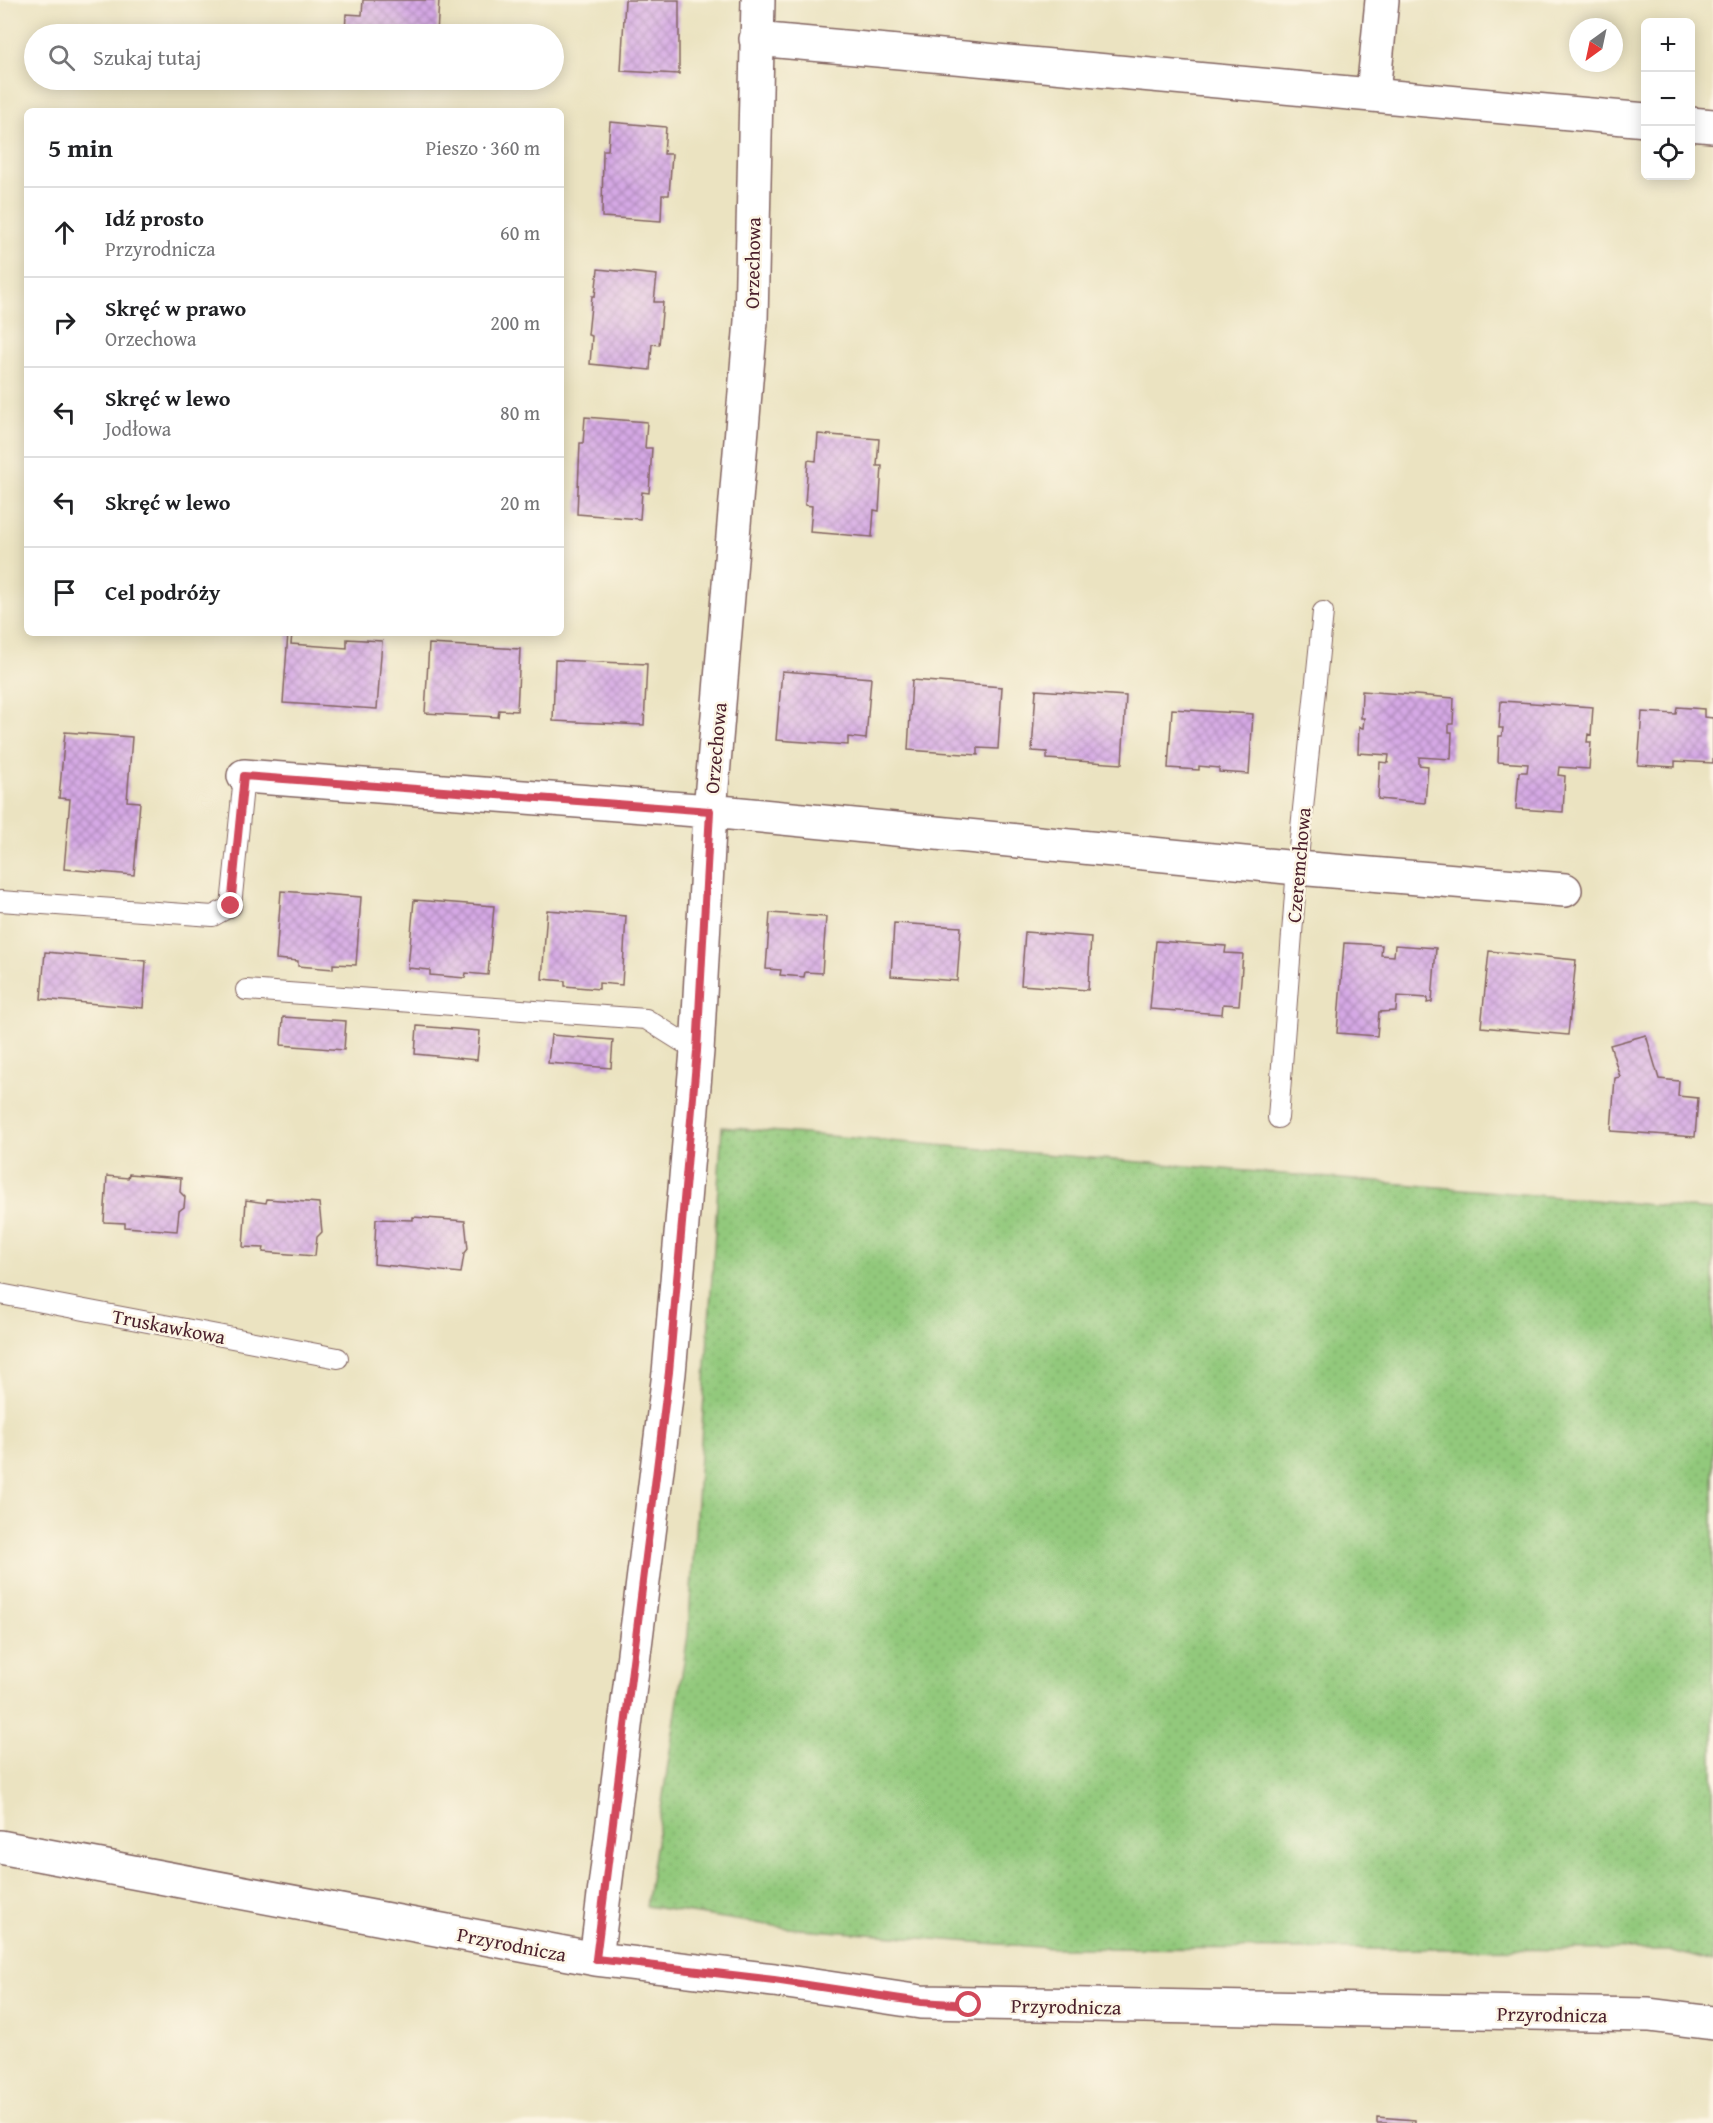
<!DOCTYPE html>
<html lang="pl">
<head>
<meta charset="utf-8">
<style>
  :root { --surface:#fff; --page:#f6f6f6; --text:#202124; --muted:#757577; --line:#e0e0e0 }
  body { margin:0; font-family:"Gentium Book Plus",serif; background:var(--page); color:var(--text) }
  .controls { position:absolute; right:18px; top:18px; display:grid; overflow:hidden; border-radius:9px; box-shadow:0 3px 15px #0003 }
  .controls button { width:54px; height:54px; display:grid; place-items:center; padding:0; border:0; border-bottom:2px solid var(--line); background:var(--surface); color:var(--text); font:30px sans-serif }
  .compass { position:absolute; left:1569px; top:18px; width:54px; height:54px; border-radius:50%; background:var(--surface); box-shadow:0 3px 15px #0003; rotate:213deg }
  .stop { position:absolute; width:18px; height:18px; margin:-14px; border:4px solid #d1495b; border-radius:50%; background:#fff }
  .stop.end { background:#d1495b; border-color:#fff; box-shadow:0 2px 6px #0008 }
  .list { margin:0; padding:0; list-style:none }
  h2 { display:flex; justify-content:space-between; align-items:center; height:78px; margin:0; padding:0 24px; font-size:26px }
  h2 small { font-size:20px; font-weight:400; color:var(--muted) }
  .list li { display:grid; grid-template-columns:39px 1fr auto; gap:18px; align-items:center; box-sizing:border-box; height:90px; padding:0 24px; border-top:2px solid var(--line) }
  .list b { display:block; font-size:22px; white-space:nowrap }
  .list p { margin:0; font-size:20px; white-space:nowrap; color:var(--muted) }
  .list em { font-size:20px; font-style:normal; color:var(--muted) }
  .icon { flex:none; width:33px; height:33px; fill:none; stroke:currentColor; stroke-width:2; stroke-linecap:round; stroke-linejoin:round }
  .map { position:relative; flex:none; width:1713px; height:2123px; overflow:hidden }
  .search { position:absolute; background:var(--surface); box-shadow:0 3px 15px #0003; left:24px; top:24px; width:540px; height:66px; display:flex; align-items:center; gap:15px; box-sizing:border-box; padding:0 21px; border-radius:33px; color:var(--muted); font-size:22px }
  .panel { position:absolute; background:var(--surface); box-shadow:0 3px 15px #0003; left:24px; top:108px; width:540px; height:528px; border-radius:9px }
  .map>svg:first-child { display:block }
  .grass { fill:url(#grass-dots); stroke:#6e7454; stroke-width:1.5 }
  .building { fill:url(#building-cross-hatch) }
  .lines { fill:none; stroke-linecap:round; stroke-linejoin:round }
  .service-casing { stroke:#826460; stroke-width:22 }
  .minor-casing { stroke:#826460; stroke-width:36 }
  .service { stroke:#fff; stroke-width:20 }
  .minor { stroke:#fff; stroke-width:33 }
  .route { stroke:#d1495b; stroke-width:8 }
  .labels { text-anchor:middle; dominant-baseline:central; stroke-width:5; stroke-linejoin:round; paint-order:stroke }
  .street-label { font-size:20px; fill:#4a1f2b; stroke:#fcf5e5 }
</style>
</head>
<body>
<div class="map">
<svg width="1713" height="2123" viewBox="0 0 1713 2123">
  <defs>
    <pattern id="grass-dots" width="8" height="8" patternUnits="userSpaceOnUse" patternTransform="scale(1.5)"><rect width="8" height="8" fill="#92c97c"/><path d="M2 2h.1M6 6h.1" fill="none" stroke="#7fac6b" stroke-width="1.8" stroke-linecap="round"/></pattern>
    <pattern id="building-cross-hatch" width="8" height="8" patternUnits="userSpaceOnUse" patternTransform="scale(1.5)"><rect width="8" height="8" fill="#d5a9e5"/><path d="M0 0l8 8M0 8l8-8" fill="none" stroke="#af89ba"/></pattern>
  </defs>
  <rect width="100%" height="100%" fill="#fcf5e5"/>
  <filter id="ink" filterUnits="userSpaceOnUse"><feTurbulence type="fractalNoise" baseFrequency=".0167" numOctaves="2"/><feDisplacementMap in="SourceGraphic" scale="12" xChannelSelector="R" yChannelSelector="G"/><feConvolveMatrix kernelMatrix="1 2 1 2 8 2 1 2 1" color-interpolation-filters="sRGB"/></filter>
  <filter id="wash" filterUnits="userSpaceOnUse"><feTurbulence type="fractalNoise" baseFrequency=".008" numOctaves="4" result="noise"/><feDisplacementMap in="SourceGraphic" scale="24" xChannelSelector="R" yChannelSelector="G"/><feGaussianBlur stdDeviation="1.35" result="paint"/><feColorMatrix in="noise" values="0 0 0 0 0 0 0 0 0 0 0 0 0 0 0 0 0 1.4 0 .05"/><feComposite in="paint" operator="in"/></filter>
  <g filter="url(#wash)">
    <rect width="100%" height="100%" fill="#ebe3c1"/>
    <path class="grass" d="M722,1127L1713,1210V1962L1669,1950L1052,1948L788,1928L646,1906L688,1635Z"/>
    <g id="blocks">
      <path class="building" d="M363,0H439L437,34H345L346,14L362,15Z
        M625,0H679V74L621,71Z
        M610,122L666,127L664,154H672L669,195H662L661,221L602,217L603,150H608Z
        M598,269L657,275L654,302H663L659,345L652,344L650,370L590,364L592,336L588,335L592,296H595Z
        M585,417L647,422L645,448H652L649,493L642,492L640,519L577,514L580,443H583Z
        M818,434L879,439L877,466H882L879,511L874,510L872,537L810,532L812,506L805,505L808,460L816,461Z
        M288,633H292L291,644L347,648V639L382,641L377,709L283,703Z
        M429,644L520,649L517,711L499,710L498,717L425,713Z
        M555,660L647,664L644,725L553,721Z
        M782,671L871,678L866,739L848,737V745L776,740Z
        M912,680L1002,687L998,749L978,748V755L908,750Z
        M1036,690L1126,696L1122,764L1047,759V752L1032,751Z
        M1362,691L1454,698L1453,724H1449V732H1452L1451,759L1419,757V765L1428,766L1425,803L1378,799L1380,762L1388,763L1389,755L1358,753L1359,727L1363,728L1364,718H1361Z
        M1501,701L1593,707L1591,735L1588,734L1587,742H1591L1589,769L1559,767L1558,775L1565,776L1563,812L1516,809L1519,772H1527L1528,764L1498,762L1499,736H1502L1503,728H1499Z
        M1677,707L1704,709V717L1713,718V763L1675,761V767L1638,765L1642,712L1676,714Z
        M1172,709L1253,714L1249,774L1219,772V768L1199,766V770L1168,768Z
        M65,732L132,737L127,801L140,802L134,875L64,869L70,799L59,798Z
        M281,891L361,897L356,965L333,964V969L298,966V961L276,959Z
        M414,900L494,906L488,975L466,973L465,978L430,975V970L408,968Z
        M547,910L626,916L622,985L599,983V989L565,986V981L542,979Z
        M770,913L826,917L822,973L805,972L804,977L780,975L781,970L766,969Z
        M894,923L961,927L957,981L891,976Z
        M1025,932L1091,937L1088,990L1021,985Z
        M1156,941L1226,946L1225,953L1243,954L1239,1005L1223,1004L1222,1014L1150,1009Z
        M1344,943L1382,945L1381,955L1394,956L1395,945L1436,948L1432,1002L1427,1003L1428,998L1397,996L1396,1011L1379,1012L1377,1036L1337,1033Z
        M1489,951L1576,960L1568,1035L1481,1027Z
        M45,952L146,961L143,1008L41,999Z
        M283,1017L346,1021L344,1050L281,1045Z
        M417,1026L480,1031L477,1060L415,1054Z
        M551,1035L613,1040L611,1068L548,1063Z
        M1646,1035L1659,1079L1679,1081L1678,1096L1698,1098L1695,1137L1611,1131L1615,1078L1620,1077L1610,1045Z
        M129,1174L181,1178L180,1192L185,1197L184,1207L179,1211L177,1231L125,1227V1223L104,1222L107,1176L128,1178Z
        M267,1199L319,1203L322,1232L317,1237L315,1256L263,1252L264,1248L243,1247L246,1200L266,1203Z
        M413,1217L465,1221L468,1249L464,1254L461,1273L374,1264L376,1219L413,1220Z
        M1377,2117L1415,2120V2123H1377Z"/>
    </g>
  </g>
  <g filter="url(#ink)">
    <use href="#blocks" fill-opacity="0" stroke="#826460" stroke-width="1.5"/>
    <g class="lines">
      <defs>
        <path id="service" d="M0,901L213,916L231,906L244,776
          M246,990L646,1019L697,1051
          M1278,1118L1297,868L1323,612
          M0,1294L338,1358"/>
        <path id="minor" d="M756,39L1646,120
          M1373,94L1382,0
          M1690,124L1713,126
          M244,776L710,811L1297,868L1565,890
          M0,1847L596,1959L774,1980L921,2002L1649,2015L1713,2023
          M596,1959L669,1373L697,1051L710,811L751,321L758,0"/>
      </defs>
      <use href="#service" class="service-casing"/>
      <use href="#minor" class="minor-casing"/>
      <use href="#service" class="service"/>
      <use href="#minor" class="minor"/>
    </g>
  </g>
  <g class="lines" filter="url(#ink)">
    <path class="route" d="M231,906L244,776L710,811L697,1051L669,1372L596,1959L774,1980L921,2002L969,2005"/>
  </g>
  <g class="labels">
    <g class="street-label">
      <text transform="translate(752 263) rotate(-89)">Orzechowa</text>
      <text transform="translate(715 748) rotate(-85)">Orzechowa</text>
      <text transform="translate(1298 865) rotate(-85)">Czeremchowa</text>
      <text transform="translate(169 1326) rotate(11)">Truskawkowa</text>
      <text transform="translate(512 1944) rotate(11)">Przyrodnicza</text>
      <text transform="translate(1066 2006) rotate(1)">Przyrodnicza</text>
      <text transform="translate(1552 2014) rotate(1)">Przyrodnicza</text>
    </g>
  </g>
</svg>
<div class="controls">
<button>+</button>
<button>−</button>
<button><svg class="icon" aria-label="locate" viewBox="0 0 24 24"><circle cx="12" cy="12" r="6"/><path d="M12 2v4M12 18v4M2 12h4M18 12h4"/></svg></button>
</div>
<svg class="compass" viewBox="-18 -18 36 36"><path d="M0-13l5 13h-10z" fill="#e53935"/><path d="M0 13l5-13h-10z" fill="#757577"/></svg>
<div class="stop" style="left:969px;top:2005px"></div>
<div class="stop end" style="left:231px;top:906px"></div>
<div class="search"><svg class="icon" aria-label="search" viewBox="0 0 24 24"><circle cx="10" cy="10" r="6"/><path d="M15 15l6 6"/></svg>Szukaj tutaj</div>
<section class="panel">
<h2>5 min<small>Pieszo · 360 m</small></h2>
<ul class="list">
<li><svg class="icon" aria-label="ahead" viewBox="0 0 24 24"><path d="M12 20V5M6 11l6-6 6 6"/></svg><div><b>Idź prosto</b><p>Przyrodnicza</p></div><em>60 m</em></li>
<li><svg class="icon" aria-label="right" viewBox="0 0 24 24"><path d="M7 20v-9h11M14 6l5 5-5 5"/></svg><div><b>Skręć w prawo</b><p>Orzechowa</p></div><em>200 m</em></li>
<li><svg class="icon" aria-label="left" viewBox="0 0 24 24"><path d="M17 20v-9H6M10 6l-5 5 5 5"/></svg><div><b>Skręć w lewo</b><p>Jodłowa</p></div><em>80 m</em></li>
<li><svg class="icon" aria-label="left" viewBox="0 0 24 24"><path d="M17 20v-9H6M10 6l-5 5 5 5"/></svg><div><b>Skręć w lewo</b></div><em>20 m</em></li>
<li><svg class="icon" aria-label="arrive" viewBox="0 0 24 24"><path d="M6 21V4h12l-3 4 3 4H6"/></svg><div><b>Cel podróży</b></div></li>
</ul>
</section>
</div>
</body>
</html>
